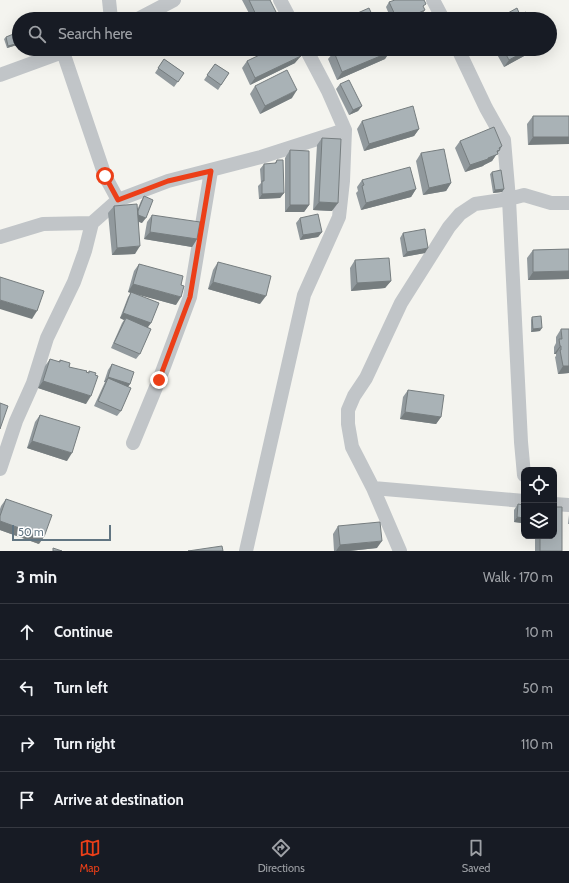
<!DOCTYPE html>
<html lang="en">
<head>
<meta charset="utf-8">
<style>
  :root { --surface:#171b24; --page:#242831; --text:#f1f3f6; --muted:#9ea1a6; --line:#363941; --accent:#ec3f18 }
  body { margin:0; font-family:Cabin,sans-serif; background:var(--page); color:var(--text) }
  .controls { position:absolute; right:12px; bottom:12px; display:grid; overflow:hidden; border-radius:8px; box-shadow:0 4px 16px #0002 }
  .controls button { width:36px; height:36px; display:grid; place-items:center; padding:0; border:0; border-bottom:1px solid var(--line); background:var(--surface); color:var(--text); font:20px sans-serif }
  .scale { position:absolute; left:12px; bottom:10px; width:99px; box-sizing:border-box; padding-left:4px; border:2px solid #617582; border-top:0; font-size:11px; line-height:14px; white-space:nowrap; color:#617582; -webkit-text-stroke:3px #fff; paint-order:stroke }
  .stop { position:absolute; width:12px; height:12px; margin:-9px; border:3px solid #ec3f18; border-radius:50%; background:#fff }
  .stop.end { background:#ec3f18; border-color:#fff; box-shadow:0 1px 4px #0008 }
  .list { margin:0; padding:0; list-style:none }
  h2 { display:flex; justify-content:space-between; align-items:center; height:52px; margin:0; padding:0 16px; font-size:17px }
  h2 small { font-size:13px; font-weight:400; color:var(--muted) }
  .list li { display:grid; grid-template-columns:26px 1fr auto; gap:12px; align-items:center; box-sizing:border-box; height:56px; padding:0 16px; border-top:1px solid var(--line) }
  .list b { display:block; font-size:15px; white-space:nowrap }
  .list em { font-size:13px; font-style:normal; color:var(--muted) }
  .icon { flex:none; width:22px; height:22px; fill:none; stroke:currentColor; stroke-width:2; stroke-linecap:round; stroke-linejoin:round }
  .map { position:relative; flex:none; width:569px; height:551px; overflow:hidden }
  .search { position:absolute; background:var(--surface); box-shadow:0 4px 16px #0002; left:12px; right:12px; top:12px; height:44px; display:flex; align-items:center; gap:10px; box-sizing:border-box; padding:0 14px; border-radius:22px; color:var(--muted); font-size:15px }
  .sheet { height:276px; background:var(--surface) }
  nav { display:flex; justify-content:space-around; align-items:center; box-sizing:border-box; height:56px; border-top:1px solid var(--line); background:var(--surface); font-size:11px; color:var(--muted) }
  nav a { display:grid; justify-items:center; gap:2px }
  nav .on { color:var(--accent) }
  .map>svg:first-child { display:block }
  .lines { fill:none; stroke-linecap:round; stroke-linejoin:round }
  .minor { stroke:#c1c5c8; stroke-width:14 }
  .wall { fill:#91999d }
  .shaded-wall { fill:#767d7f }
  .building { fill:#a9b2b6; stroke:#767d7f }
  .route { stroke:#ec3f18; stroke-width:5 }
</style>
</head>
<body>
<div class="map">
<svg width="569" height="551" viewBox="0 0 569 551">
  <rect width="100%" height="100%" fill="#f4f4ef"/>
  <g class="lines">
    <path class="minor" d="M109,0L111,19
      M280,0L290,19
      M433,0L443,19
      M138,19L174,0
      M458,49L486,108L504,140L509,199L521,442L524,475
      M63,52L105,176L118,200
      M0,75L71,49
      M0,237L43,224L92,223L118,200L168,181L261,157L345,130
      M133,443L159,380L190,297L211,171
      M0,469L16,421L33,383L47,338L74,282L85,251L92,223
      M373,488L352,447L348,424V410L354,396L366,378L401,303L449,227L460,214L475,204L509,199L524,195L551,203H569
      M554,504L569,505
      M246,551L304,295L339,217L343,181L345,130L328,91L306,49
      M400,551L373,488L524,501"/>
  </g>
  <path class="wall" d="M242,0H270L273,17L269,19H252Z
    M389,2L424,8L421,15L413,19H391L386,7Z
    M6,37L19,43L17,45L7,48L4,39Z
    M323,49H389L385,59L337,80L328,59L333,53L326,56Z
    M494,49H537L504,67Z
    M164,59L184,73L174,87L155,73Z
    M247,61L295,63L250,85L242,68Z
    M215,64L229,73L218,90L204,80Z
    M340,84L362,106L358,111L349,115L336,89Z
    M255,86L292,98L260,114L250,94Z
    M533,116H569L528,145L527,124Z
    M362,121L419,129L414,136L364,151L357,129Z
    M322,138L332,211L313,210L317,145Z
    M460,141L502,146L492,161L484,165L483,166L465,172L455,148Z
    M290,150L309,205L304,212H285V158Z
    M421,153L451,183L446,191L423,195L416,161Z
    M277,160L284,193L280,198L259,199L258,186L261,183L260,169L264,164H274Z
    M492,172L504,189L502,192L493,193L490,174Z
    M362,180L416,189L411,197L361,210L356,193L358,191L357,187Z
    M144,196L142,223L139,222L135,254L112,255L108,213L114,206L138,208L141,201Z
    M152,215L197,239L192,247L144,239L147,222Z
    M300,218L322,232L318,237L300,240L296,223Z
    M403,233L425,253L403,257L400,238Z
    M569,249V279L528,280L527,258L533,250Z
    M355,260L391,281L385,288L351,291L350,268Z
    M218,262L260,304L208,289L213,270Z
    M139,264L176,305L137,294L151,323L148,327L140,354L136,359L111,348L122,323L124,320L120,318L128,297L131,293L128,292L134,271Z
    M532,317L540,331L531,332V320Z
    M561,329L569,373L558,374L555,357L556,356V354H554V347L556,343V337Z
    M50,359L59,362L60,360L69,367L88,373L89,371L86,404L38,388L45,366Z
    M112,364L130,384L128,387L121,411L117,416L94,406L105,382H104L108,370Z
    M408,390L441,417L436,424L400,419L403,397Z
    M40,415L67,461L27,448L35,422Z
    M6,499L39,544L0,530V509L1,506Z
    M518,504L524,505V536H522V523L514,522V510Z
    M569,515V524H568Z
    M338,526L377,548L349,551H334L333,534Z
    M535,536H554L562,551H535Z"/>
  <path class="shaded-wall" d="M425,10L421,15L413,19H405Z
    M276,12L273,17L269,19H262Z
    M19,43L17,45L7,48L8,46Z
    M331,49H342L334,52L333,53L326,56Z
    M529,49H537L504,67L509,60Z
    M390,52L385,59L337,80L342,72Z
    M301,56L295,63L250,85L255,78Z
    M297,90L292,98L260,114L265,106Z
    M362,106L358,111L349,115L353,110Z
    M419,129L414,136L364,151L369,144Z
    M533,137H569V144L528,145Z
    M502,146L492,161L484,165L483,166L465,172L470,165L488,158L499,148Z
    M451,183L446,191L423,195L429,188Z
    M416,189L411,197L361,210L366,203Z
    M504,189L502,192L493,193L495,190Z
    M284,193L280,198L259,199L262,194Z
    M319,202L338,203L332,211L313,210Z
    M290,205H309L304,212H285Z
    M137,214L146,218L142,223L133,219Z
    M150,232L197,239L192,247L144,239Z
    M322,232L318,237L300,240L303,235Z
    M140,246L135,254L112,255L117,248Z
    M428,248L425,253L403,257L407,252Z
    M569,271V279L528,280L533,272Z
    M391,281L385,288L351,291L357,283Z
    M213,282L266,296L260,304L208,289Z
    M133,284L181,297L176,305L128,292Z
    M0,300L37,311L32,319L0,309Z
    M123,313L151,323L147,328L126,318L124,320L120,318Z
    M542,328L540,331L531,332L533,329Z
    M560,346H561L556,354H554Z
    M563,366H569V373L558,374Z
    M108,377L130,384L126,389L108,378L105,382H104Z
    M43,381L91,396L86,404L38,388Z
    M405,412L441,417L436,424L400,419Z
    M32,441L72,453L67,461L27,448Z
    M517,517L524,518V521L522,523L514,522Z
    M0,521L44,537L39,544L0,530Z
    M382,541L377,548L349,551H336L340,545Z"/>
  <path class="building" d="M249,0H270L276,12L262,19H258Z
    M395,0H424L426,4L423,6L425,10L405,19H397L389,2Z
    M369,8L374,19H344Z
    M517,8L520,15L526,12L530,19H497Z
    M16,33L19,43L8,46L6,37Z
    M272,49H297L301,56L255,78L247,61Z
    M340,49H389L390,52L342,72L334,52Z
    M503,49H529L509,60Z
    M164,59L184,73L178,82L158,68Z
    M215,64L229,73L221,85L207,75Z
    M287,70L297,90L265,106L255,86Z
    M349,80L362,106L353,110L340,84Z
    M413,106L419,129L369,144L362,121Z
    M533,116H569V137H533Z
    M494,127L502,146L499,148L500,150L497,151L498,154L488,158V159L470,165L460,141Z
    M322,138L341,139L338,203L319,202Z
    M444,149L451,183L429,188L421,153Z
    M290,150L309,151V205H290Z
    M277,160H283L284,193L262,194V181H264V164L276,163Z
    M410,167L416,189L366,203L362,186L364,185L362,180Z
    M501,170L504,189L495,190L492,172Z
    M144,196L153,200L146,218L138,215V211Z
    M137,204L140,246L117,248L114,206Z
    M318,214L322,232L303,235L300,218Z
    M152,215L200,222L197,239L150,232Z
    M425,229L428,248L407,252L403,233Z
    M569,249V271L533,272V250Z
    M389,258L391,281L357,283L355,260Z
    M218,262L271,276L266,296L213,282Z
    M139,264L183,276L181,285L184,286L181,297L133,284Z
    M0,277L44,291L37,311L0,300Z
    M131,292L159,303L151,323L123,313Z
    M541,316L542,328L533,329L532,317Z
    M126,318L151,329L140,354L114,343Z
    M561,329H569V366H563L560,350H561V346H560L559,339H562Z
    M50,359L60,362V360L70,363L69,367L87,371L86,372L89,373V371L96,373L95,375L98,376L91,396L43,381Z
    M112,364L134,372L130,384L108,377Z
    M108,378L131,388L121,411L98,401Z
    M408,390L444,395L441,417L405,412Z
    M0,403L8,406L0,429Z
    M40,415L80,427L72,453L32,441Z
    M6,499L52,515L44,537L0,521V516Z
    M518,504L524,505V518L517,517Z
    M554,507H562V551H540V536H554Z
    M380,522L382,541L340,545L338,526Z
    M222,546L223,551H188Z
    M53,548L62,551H53Z"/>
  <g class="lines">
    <path class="route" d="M105,176L118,200L168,181L211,171L190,297L159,380"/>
  </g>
</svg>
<div class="controls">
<button><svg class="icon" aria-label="locate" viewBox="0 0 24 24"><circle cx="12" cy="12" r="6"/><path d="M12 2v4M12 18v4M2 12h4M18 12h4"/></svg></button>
<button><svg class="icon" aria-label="layers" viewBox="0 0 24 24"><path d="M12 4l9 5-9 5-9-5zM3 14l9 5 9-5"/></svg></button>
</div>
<div class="scale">50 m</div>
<div class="stop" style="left:105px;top:176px"></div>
<div class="stop end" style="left:159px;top:380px"></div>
<div class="search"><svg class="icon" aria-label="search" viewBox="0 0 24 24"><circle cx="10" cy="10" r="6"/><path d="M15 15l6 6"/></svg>Search here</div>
</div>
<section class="sheet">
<h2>3 min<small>Walk · 170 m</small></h2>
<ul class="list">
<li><svg class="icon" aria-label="ahead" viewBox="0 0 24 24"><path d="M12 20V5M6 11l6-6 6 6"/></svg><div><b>Continue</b></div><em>10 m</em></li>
<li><svg class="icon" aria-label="left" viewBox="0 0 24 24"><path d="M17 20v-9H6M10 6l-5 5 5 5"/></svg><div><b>Turn left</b></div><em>50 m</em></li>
<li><svg class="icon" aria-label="right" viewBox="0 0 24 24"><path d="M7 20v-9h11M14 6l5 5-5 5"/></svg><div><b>Turn right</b></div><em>110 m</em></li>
<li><svg class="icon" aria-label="arrive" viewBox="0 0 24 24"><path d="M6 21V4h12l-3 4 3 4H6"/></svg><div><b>Arrive at destination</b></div></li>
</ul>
</section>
<nav>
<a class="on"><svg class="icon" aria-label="map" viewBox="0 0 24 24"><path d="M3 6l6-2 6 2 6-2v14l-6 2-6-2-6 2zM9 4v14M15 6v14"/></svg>Map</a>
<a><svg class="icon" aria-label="directions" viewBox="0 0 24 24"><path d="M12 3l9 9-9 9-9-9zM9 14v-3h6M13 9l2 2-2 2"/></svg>Directions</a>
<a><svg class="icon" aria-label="saved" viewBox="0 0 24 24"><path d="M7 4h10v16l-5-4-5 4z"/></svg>Saved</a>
</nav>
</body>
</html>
